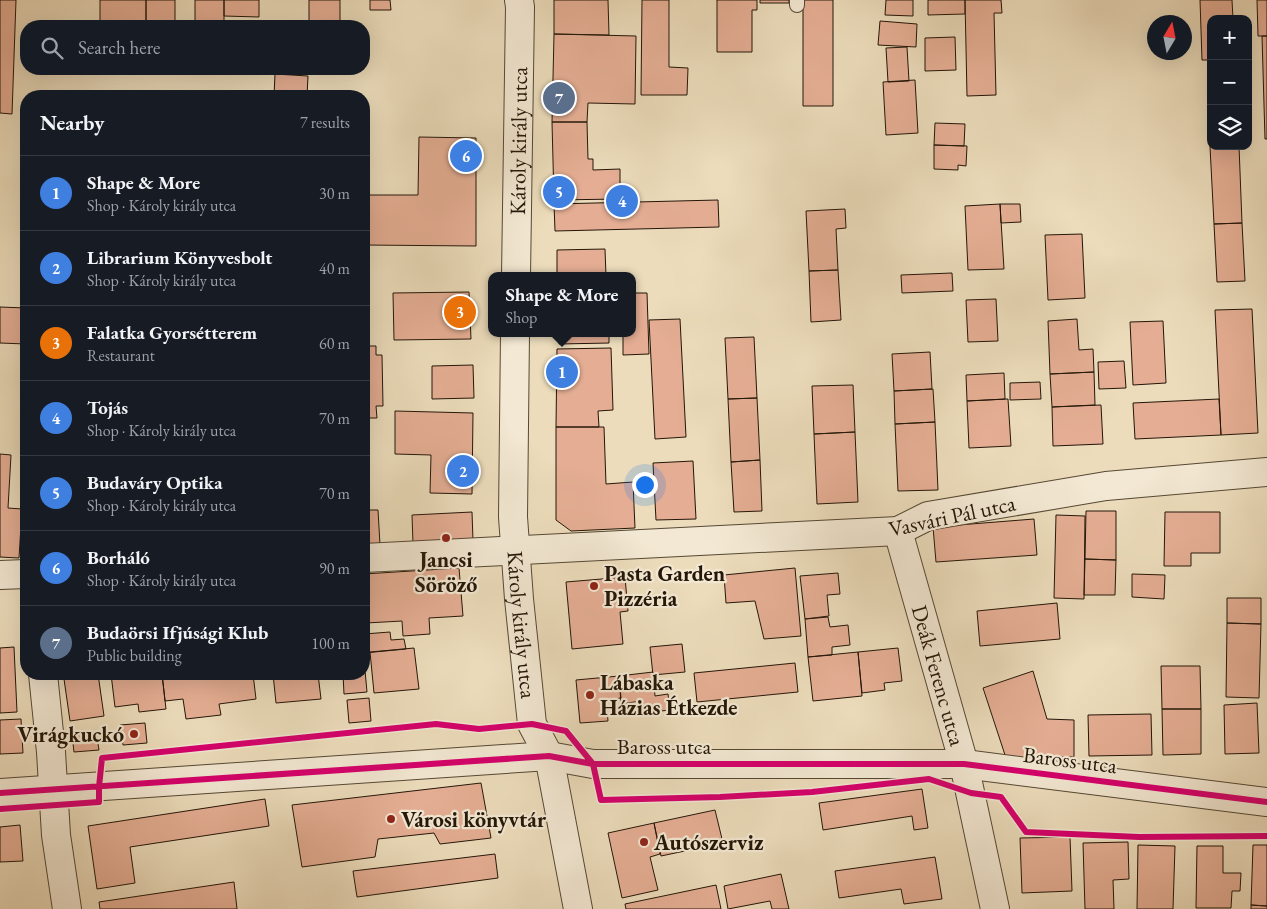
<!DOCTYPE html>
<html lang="en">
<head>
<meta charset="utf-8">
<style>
  :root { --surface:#171b24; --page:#242831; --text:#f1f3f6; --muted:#9ea1a6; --line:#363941; --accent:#b45309 }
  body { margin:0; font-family:"EB Garamond",serif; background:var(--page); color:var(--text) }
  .controls { position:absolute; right:15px; top:15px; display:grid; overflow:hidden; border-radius:10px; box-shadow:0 5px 20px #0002 }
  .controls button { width:45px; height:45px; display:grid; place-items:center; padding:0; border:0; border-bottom:1px solid var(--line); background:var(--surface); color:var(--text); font:25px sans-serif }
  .compass { position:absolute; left:1147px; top:15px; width:45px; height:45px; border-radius:50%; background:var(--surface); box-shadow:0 5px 20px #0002; rotate:10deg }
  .you { position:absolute; left:644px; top:484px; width:18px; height:18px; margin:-12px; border:4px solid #fff; border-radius:50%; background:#1a73e8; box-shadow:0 0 0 8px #1a73e833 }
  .badge { display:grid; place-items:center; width:32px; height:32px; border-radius:50%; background:var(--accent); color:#fff; font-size:16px; font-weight:700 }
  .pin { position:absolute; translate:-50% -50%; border:2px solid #fff; box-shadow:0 1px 5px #0006 }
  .popup { position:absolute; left:488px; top:272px; width:148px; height:65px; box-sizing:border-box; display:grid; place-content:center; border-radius:10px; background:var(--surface); filter:drop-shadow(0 1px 4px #0005); font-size:16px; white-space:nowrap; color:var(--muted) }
  .popup b { font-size:19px; color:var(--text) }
  .popup::after { content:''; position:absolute; left:50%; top:100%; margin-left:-10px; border:10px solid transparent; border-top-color:var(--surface) }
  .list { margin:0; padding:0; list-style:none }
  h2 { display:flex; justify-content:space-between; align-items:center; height:65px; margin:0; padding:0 20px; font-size:21px }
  h2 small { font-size:16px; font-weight:400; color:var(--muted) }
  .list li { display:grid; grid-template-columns:32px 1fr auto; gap:15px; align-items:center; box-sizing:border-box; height:75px; padding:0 20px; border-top:1px solid var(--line) }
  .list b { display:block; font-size:19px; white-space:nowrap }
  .list p { margin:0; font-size:16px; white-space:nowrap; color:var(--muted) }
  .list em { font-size:16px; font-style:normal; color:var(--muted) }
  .icon { flex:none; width:28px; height:28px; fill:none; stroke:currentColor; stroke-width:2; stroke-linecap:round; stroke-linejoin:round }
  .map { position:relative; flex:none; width:1267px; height:909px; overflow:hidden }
  .search { position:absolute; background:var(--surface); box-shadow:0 5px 20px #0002; left:20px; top:20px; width:350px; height:55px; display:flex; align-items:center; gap:12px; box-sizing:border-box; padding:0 18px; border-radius:20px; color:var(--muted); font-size:19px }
  .panel { position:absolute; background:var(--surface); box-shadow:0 5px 20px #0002; left:20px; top:90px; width:350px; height:590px; border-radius:20px }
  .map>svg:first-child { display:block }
  .building { fill:#e5ae94; stroke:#231608 }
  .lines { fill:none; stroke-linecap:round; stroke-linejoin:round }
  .service-casing { stroke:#554835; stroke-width:16 }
  .minor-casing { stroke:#554835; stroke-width:30 }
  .tertiary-casing { stroke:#554835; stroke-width:30 }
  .service { stroke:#f3e8d3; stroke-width:14 }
  .minor { stroke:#f3e8d3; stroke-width:28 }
  .tertiary { stroke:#f3e8d3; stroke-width:28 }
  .cycleway-casing { stroke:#f3e8d3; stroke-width:9 }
  .cycleway { stroke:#d6006c; stroke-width:6 }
  .poi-dot { fill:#8f2418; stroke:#f3e8d3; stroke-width:2 }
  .labels { text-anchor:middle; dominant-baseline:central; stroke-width:4.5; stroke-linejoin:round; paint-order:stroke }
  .street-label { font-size:22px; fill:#231608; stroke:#f3e8d3 }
  .poi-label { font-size:22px; font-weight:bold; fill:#231608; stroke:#f3e8d3; text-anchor:start }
</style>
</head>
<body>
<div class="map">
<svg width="1267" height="909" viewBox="0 0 1267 909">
  <rect width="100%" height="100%" fill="#ecdcbb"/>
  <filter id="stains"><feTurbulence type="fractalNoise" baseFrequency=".004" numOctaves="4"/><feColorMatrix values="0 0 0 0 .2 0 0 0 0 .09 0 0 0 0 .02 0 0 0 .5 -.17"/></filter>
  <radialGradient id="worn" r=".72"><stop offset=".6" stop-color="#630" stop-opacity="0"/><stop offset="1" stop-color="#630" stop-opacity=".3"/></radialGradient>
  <path class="building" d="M0,0H16L12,114L0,113Z
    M100,0H146V26H100Z
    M146,0H175V24H146Z
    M195,0H224V26H195Z
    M224,0H259V17L224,16Z
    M309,0H340V26H309Z
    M370,0H390L391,10H370Z
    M554,0H608L609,35L554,34Z
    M642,0H669V67L688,68L687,95H641Z
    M717,0H757V10H752V52H717Z
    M760,0H789V3H760Z
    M803,0H833V106H803Z
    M886,0H913V16L885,15Z
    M928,0H965V14L928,15Z
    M965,0H1001L1002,13H994L996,95L967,96Z
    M1200,0H1232L1233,19H1211V60H1202Z
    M1257,0H1267V36H1258Z
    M880,21L917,24L916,47L878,45Z
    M554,34L636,36L635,104L588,103L587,122H552Z
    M1262,36H1267V139H1265Z
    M955,37L956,70L925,71V38Z
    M907,47L909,81L888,82L886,48Z
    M309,69H340V70H309Z
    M275,74L308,76L307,96H274Z
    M915,80L918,133L886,135L883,82Z
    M1208,108H1211V146H1239L1242,223L1214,224Z
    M552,122H587L588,159H593V170L620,169V199L554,200Z
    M935,123L965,124L964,146L934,145Z
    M419,137L476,138V246L364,245V195H418Z
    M934,145L967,146L966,166L958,165V170L934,169Z
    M718,200L719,227L555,231L554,204Z
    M1000,204H1020L1021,222L1001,223Z
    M1000,204L1004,269L968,270L965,206Z
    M845,209L846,228L836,229L838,270L809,271L806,211Z
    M1242,223L1245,281L1217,282L1214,224Z
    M1082,234L1085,298L1048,300L1045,235Z
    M605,249L606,276H557V250Z
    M838,270L841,320L811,322L809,271Z
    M952,273L953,291L902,293L901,275Z
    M469,292L471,339L394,340L393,293Z
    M632,293H647L649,354L623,355V333H632Z
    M996,299L998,341L968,342L966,300Z
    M0,307L26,308V344L0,343Z
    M1252,309L1258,433L1221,435L1215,310Z
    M680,319L686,437L655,439L649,320Z
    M1077,319L1079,350L1093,349L1094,372L1050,374L1048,321Z
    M1163,321L1166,383L1133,385L1130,322Z
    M559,333H609V343L559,344Z
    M754,337L757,398L728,399L725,338Z
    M364,346H376V355H382L383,406H376L377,418H364Z
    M611,348L613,410L598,411L599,427H556L557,349Z
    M930,352L932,389L894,391L892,354Z
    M1124,361L1126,388L1099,389L1098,362Z
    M473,365L474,398L432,399V366Z
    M1094,372L1095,405L1052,407L1050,374Z
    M1004,373L1005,399L967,401L966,375Z
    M1040,382L1041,399L1010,400V383Z
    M853,385L855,432L814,434L812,386Z
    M933,389L935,422L895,424L894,391Z
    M757,398L760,460L731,462L728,399Z
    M1008,399L1011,446L969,448L967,401Z
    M1219,399L1221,435L1135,439L1133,403Z
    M1101,405L1103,444L1053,446L1052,407Z
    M395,411L473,413L472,494L430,493L431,455L395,454Z
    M935,422L938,490L898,491L895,424Z
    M556,427H604L606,484L633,482L635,528L571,531L556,520Z
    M855,432L858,502L817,504L814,434Z
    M0,454L11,455L8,508L22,509L19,558L0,557Z
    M760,460L762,511L734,512L731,462Z
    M693,461L696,519L656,520L653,463Z
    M364,510H378L380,545L364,546Z
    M1086,511H1116V560L1085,559Z
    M472,512L473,541L413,544L412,515Z
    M1165,512H1220V553H1191V566H1164Z
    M1056,515L1085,516L1084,599L1054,598Z
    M1034,519L1037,555L936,562L933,527Z
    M1085,559L1116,560L1115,595H1084Z
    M459,568L463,616L429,618L430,634L403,636L402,621L366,623L364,574Z
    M795,568L801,636L764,639L755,601L726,603L724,575Z
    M838,573L840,594L827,595L829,616L805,619L800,576Z
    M1132,574L1165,575L1164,599L1132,597Z
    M625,577L628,611L620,612L623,644L572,649L566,582Z
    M364,580L367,628H364Z
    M1227,598H1261V624L1227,623Z
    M1057,603L1060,639L980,646L977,611Z
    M828,617L830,627L848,625L850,645L832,647V655L808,657L805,619Z
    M1227,623L1261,624L1259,698L1226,697Z
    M390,632L391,640L404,639L406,649L364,653V634Z
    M682,644L685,672L653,675L650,647Z
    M14,647L17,712L0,713V648Z
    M414,648L419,689L374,693L370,652Z
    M898,648L902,681L884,683L885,690L862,693L858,652Z
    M858,652L862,696L813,701L808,657Z
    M364,660L367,692L344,694L343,674H364Z
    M795,663L798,692L697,702L694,673Z
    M1161,666H1200L1201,709H1162Z
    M1033,671L1047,719L1074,720V757L1006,758L983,688Z
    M653,672L655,696L668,694L670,710L642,713L641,701L621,704L619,676Z
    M98,674L104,716L70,721L64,679Z
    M111,674H162L166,709L139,712L138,704L115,707Z
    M162,674H253L256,699L219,704L221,715L186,719L183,699L165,701Z
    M273,674H318L321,699L276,703Z
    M619,676L621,698L606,700L608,721L580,723L576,680Z
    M369,698L371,721L349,723L347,700Z
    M1257,703L1259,753L1225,754L1224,705Z
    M1162,709H1201V754L1163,755Z
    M1151,714L1152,755L1089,756L1088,715Z
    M21,719L23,753L0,754V720Z
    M145,723L147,743L123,745L120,725Z
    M96,732L99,750L74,752L72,735Z
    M481,783L491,838L440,844L434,833L378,839L375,857L302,867L292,805Z
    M922,789L928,828L914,830L912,816L823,830L819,803Z
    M265,799L269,826L130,847L135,883L97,889L88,826Z
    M715,810L723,843L661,856L654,823Z
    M654,823L660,854L650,857L658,890L622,898L608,833Z
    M20,825L23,861L0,862V827Z
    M1070,837L1072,891L1022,893L1020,838Z
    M1128,842L1129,879L1113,880L1114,909H1085L1083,843Z
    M1138,845L1175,846L1173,909H1137Z
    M1253,845H1267V906L1251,905Z
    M1197,846H1223V873H1241L1240,891H1232L1231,908H1196Z
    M495,854L498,878L357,897L353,871Z
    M935,857L942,899L904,904L901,889L839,898L835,871Z
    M781,874L789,909H772L770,901L728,909L724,886Z
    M234,882L237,909H100L99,902Z
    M716,885L721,909H626L625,904Z
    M1251,905L1267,906V909H1251Z"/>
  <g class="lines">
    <defs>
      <path id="service" d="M797,0V5"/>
      <g id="minor">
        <path id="s1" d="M898,531L964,764L995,909"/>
        <path d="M364,558L898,531L928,516L1106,486L1267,472"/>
        <path d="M0,575L26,574"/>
        <path d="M43,674L51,752L56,835L67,909"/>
        <path d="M549,756L593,764H964L1267,802"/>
      </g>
      <g id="tertiary">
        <path id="s2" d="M516,276L520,7L519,0"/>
        <path id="s3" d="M515,333L513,517L519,599L532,724L549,756L578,909"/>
        <path d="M0,793L549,756"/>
      </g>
    </defs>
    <use href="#service" class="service-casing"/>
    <use href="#minor" class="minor-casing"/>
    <use href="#tertiary" class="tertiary-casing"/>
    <use href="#service" class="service"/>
    <use href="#minor" class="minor"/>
    <use href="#tertiary" class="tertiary"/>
    <defs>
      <path id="cycleway" d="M0,793L549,756L593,764H964L1267,802
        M0,809L99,802V787L102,758L436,724L479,729L532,724L566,731L593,764L601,800L720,797L812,792L929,779L971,793L1001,797L1026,832L1139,837L1267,836"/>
    </defs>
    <use href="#cycleway" class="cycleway-casing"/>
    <use href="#cycleway" class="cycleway"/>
  </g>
  <g class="poi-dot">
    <circle cx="446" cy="538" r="5"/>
    <circle cx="594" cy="586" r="5"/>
    <circle cx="590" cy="695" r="5"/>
    <circle cx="134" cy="734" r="5"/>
    <circle cx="391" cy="819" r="5"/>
    <circle cx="644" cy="842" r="5"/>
  </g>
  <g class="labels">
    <g class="street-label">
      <text stroke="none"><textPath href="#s2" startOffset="135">Károly király utca</textPath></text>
      <text transform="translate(952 516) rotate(-12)">Vasvári Pál utca</text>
      <text stroke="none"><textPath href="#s3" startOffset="292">Károly király utca</textPath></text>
      <text stroke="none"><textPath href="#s1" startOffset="150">Deák Ferenc utca</textPath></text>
      <text x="664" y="746">Baross utca</text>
      <text transform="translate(1070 760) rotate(7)">Baross utca</text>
    </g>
    <g class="poi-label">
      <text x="446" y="559" text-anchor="middle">Jancsi<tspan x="446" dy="25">Söröző</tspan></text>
      <text x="604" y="573">Pasta Garden<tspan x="604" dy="25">Pizzéria</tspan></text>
      <text x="600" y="682">Lábaska<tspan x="600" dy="25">Házias Étkezde</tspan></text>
      <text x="124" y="734" text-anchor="end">Virágkuckó</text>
      <text x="401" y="819">Városi könyvtár</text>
      <text x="654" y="842">Autószerviz</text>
    </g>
  </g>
  <rect width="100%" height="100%" filter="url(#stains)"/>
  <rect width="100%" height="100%" fill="url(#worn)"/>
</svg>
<div class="controls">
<button>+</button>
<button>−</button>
<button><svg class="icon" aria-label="layers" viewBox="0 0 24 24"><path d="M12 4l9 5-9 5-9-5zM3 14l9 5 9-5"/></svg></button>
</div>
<svg class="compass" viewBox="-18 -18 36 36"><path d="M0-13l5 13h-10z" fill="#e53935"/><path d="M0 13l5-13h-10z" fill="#9ea1a6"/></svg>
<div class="you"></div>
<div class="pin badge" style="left:562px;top:372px;background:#3f7fe0">1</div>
<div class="popup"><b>Shape &amp; More</b>Shop</div>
<div class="pin badge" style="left:463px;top:471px;background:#3f7fe0">2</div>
<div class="pin badge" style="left:460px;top:312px;background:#e8710a">3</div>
<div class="pin badge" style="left:622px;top:201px;background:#3f7fe0">4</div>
<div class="pin badge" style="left:559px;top:192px;background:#3f7fe0">5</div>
<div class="pin badge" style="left:466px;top:156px;background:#3f7fe0">6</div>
<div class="pin badge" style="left:559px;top:98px;background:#5c6f8a">7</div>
<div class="search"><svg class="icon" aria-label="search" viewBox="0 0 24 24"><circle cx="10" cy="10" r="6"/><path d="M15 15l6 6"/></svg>Search here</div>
<section class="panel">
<h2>Nearby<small>7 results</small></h2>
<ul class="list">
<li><span class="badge" style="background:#3f7fe0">1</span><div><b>Shape &amp; More</b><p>Shop · Károly király utca</p></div><em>30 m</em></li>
<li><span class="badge" style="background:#3f7fe0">2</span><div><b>Librarium Könyvesbolt</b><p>Shop · Károly király utca</p></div><em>40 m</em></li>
<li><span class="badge" style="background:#e8710a">3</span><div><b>Falatka Gyorsétterem</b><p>Restaurant</p></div><em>60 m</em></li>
<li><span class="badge" style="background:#3f7fe0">4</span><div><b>Tojás</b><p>Shop · Károly király utca</p></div><em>70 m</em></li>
<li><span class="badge" style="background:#3f7fe0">5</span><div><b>Budaváry Optika</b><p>Shop · Károly király utca</p></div><em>70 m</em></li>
<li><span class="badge" style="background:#3f7fe0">6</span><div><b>Borháló</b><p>Shop · Károly király utca</p></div><em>90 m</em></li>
<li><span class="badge" style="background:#5c6f8a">7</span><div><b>Budaörsi Ifjúsági Klub</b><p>Public building</p></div><em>100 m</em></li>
</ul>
</section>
</div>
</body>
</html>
